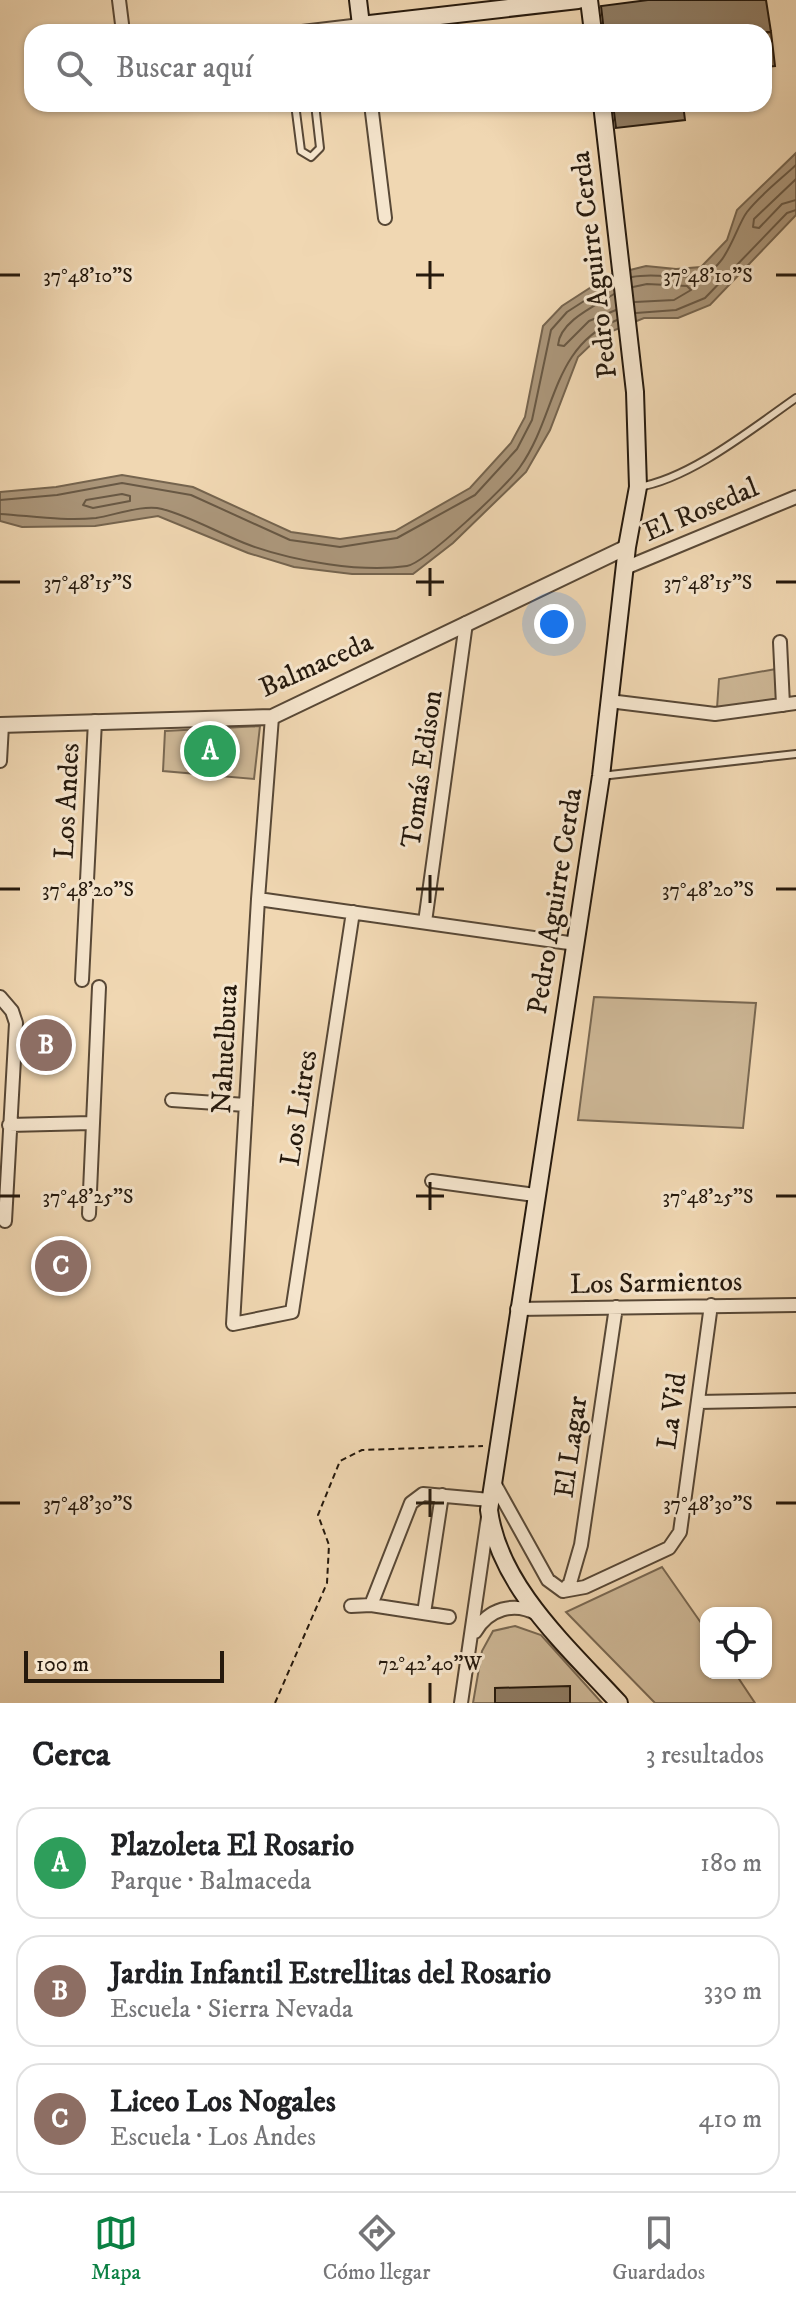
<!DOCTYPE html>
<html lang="es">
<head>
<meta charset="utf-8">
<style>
  :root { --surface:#fff; --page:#f6f6f6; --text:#202124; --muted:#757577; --line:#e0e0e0; --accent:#0b8043 }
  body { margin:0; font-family:"IM FELL DW Pica",serif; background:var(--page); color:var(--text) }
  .controls { position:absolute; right:24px; bottom:24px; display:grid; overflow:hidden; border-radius:16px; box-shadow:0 2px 6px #0004 }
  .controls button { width:72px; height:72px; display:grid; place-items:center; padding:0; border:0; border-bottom:2px solid var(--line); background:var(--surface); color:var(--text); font:40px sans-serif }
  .scale { position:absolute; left:24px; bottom:20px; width:200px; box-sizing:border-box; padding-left:8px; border:4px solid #25190d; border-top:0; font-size:22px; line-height:28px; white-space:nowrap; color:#25190d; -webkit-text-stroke:6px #f5e5cd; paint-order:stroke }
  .you { position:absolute; left:554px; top:624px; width:28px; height:28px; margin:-20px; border:6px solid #fff; border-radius:50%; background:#1a73e8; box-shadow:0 0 0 12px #1a73e833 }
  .badge { display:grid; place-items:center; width:52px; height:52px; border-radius:50%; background:var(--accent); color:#fff; font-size:26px; font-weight:700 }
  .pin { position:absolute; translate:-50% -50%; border:4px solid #fff; box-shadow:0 2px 8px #0006 }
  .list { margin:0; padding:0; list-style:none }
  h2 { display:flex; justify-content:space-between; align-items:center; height:104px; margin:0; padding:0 32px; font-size:34px }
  h2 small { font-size:26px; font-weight:400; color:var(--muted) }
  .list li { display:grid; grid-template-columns:52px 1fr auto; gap:24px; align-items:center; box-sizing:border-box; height:112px; margin:0 16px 16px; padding:0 16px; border:2px solid var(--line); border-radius:24px }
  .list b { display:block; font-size:30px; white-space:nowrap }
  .list p { margin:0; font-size:26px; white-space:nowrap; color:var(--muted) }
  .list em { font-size:26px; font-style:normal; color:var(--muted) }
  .icon { flex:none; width:44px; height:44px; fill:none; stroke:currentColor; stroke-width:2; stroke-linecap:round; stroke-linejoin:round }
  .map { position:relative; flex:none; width:796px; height:1703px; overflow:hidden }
  .search { position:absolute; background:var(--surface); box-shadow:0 2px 6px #0004; left:24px; right:24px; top:24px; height:88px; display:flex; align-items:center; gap:20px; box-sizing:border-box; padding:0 28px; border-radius:24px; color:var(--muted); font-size:30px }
  .sheet { height:488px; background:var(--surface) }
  nav { display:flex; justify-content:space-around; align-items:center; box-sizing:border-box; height:112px; border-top:2px solid var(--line); background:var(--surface); font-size:22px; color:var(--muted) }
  nav a { display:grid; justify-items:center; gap:4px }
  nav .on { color:var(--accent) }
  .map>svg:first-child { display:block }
  .green { fill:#cdb796; stroke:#796852; stroke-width:2 }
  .water { fill:#ab967a; stroke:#75644e; stroke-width:2 }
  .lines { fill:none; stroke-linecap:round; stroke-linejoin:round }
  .shore { stroke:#685844; stroke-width:2 }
  .building { fill:#8f7c63; stroke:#25190d; stroke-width:2 }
  .service-casing { stroke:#584836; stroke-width:10 }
  .minor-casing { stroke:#584836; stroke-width:16 }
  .tertiary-casing { stroke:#584836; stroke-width:18 }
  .secondary-casing { stroke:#25190d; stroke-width:20 }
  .path { stroke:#25190d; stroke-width:2; stroke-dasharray:6 4; stroke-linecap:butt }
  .service { stroke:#f5e5cd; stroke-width:6 }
  .minor { stroke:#f5e5cd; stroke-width:12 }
  .tertiary { stroke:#f5e5cd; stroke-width:14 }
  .secondary { stroke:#f5e5cd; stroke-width:16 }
  .ticks { fill:none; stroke:#25190d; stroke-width:3 }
  .labels { text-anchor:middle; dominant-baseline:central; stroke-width:6; stroke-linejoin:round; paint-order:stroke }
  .street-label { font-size:28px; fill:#25190d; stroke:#f5e5cd }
  .ticks-label { font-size:20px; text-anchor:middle; fill:#25190d; stroke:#f5e5cd; stroke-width:6; stroke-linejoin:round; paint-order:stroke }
</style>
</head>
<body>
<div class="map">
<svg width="796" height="1703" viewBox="0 0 796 1703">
  <rect width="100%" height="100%" fill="#f0d7b2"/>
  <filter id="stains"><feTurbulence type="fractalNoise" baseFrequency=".0025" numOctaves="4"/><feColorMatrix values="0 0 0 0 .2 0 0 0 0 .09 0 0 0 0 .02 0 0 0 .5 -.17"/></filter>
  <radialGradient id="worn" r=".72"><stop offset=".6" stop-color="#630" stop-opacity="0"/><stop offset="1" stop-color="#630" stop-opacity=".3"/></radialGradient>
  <path class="green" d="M776,669L778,700L717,708L719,679Z
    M260,726L254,779L163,771L165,731Z
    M594,997L756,1003L743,1128L578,1120Z
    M662,1567L706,1630V1673H735L755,1703H655L566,1612Z
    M515,1626L541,1635L602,1703H473L482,1651L493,1631Z"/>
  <path class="water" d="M796,153V215L710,305L678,318H644L600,336L578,357L550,430L526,472L453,543L413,574H352L294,567L248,553L158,516L95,526L22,527L0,521V492L56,487L122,475L193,487L291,532L340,539L395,531L470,488L511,443L525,417L543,326L562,306L610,275L646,266L676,269L701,267L727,240L737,210Z"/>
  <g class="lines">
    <path class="shore" d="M796,179L754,219L753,227L759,228L782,204L796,200
      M632,277C655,272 677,280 700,275C727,270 735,228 747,212C760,195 780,180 796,165
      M633,287L647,284L687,286L691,290L674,300L635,302
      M614,294C595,306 560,321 558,345L564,346L589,321L616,310
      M636,313L676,310L705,298L787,213L796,210
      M122,494L130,496V501L93,508L83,505L86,500Z
      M0,500L57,495L122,483L191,495L290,540L340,547L397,538L475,495L517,449L532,420L551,330L567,312L612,283
      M0,514C32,516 63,521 96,518C115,515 144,504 162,509C193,517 221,535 252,546C295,561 361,573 407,566C425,563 508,485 520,467C557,415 551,347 617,320"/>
  </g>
  <path class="building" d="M648,0H766L771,32H604L601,6Z
    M771,32L775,66L764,67V33Z
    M613,104H683L685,120L616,128Z
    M570,1686V1703H495V1688Z"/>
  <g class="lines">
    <defs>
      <path id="service" d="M295,104L301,151L311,157L320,148L315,104
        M638,487C690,479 753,428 796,398
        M601,776L796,754"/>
      <path id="minor" d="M119,0L123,32
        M302,32L361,25L362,31
        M371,104L385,218
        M625,568L796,497
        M780,642L783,705
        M609,701L715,714L796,703
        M272,717L258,899L233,1324L292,1312L353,912
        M0,761L2,725
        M258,899L576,944
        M425,922L466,623
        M82,980L95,721
        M0,997L12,1011L16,1023L5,1221
        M172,1100L246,1105
        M9,1125L91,1123
        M432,1181L535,1195
        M89,1214L99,987
        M517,1309L796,1305
        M698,1402L796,1400
        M493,1481L548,1580L563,1591
        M563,1591L585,1587L669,1548L680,1532L711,1305
        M563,1591L570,1583L581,1545L616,1307
        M371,1605L411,1503L423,1494L490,1500
        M351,1606L371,1605L449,1617
        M424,1613L442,1495
        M475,1632C488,1609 514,1601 537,1614
        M461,1703L488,1517"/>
      <path id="tertiary" d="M0,725L272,717L627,547"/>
      <path id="secondary" d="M358,0L361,25L578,0
        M589,0L593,32
        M602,104L635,392L638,487L627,547L601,776L489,1510C499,1587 569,1648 619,1703"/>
    </defs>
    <use href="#service" class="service-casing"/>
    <use href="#minor" class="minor-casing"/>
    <use href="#tertiary" class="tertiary-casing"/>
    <use href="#secondary" class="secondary-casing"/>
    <path class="path" d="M275,1703L327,1583L329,1545L318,1515L340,1461L362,1450L483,1446"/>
    <use href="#service" class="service"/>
    <use href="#minor" class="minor"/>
    <use href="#tertiary" class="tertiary"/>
    <use href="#secondary" class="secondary"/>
  </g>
  <path class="ticks" d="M430,261V289M0,275H20M416,275H444M776,275H796M430,568V596M0,582H20M416,582H444M776,582H796M430,875V903M0,889H20M416,889H444M776,889H796M430,1182V1210M0,1196H20M416,1196H444M776,1196H796M430,1489V1517M0,1503H20M416,1503H444M776,1503H796M430,1683V1703"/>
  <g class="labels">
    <g class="street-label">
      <text transform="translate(594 265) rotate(-97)">Pedro Aguirre Cerda</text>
      <text transform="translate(701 510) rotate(-23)">El Rosedal</text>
      <text transform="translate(316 665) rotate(-24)">Balmaceda</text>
      <text transform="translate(422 769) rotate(-82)">Tomás Edison</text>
      <text transform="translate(67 801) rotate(-87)">Los Andes</text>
      <text transform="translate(555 901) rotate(-81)">Pedro Aguirre Cerda</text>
      <text transform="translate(225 1049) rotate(-87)">Nahuelbuta</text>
      <text transform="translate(299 1108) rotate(-81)">Los Litres</text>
      <text transform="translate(656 1283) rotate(-1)">Los Sarmientos</text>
      <text transform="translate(672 1411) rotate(-82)">La Vid</text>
      <text transform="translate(571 1447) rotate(-82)">El Lagar</text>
    </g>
  </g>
  <g class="ticks-label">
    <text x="88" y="282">37°48'10"S</text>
    <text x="708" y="282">37°48'10"S</text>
    <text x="88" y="589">37°48'15"S</text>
    <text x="708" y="589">37°48'15"S</text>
    <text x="88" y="896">37°48'20"S</text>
    <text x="708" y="896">37°48'20"S</text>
    <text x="88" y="1203">37°48'25"S</text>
    <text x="708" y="1203">37°48'25"S</text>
    <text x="88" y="1510">37°48'30"S</text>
    <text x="708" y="1510">37°48'30"S</text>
    <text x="430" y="1670">72°42'40"W</text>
  </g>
  <rect width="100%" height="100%" filter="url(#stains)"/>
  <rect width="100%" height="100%" fill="url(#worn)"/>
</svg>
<div class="controls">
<button><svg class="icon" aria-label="locate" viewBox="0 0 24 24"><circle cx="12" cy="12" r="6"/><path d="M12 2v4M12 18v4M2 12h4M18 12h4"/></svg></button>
</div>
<div class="scale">100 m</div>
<div class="you"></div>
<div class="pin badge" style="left:210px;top:751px;background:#2e9e5b">A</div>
<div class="pin badge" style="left:46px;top:1045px;background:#8d6e63">B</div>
<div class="pin badge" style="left:61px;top:1266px;background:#8d6e63">C</div>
<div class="search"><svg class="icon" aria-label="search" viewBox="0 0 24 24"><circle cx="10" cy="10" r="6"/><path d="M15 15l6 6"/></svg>Buscar aquí</div>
</div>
<section class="sheet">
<h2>Cerca<small>3 resultados</small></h2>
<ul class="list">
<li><span class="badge" style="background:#2e9e5b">A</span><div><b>Plazoleta El Rosario</b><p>Parque · Balmaceda</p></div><em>180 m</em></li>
<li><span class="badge" style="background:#8d6e63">B</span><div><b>Jardin Infantil Estrellitas del Rosario</b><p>Escuela · Sierra Nevada</p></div><em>330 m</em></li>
<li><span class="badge" style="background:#8d6e63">C</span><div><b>Liceo Los Nogales</b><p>Escuela · Los Andes</p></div><em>410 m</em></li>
</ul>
</section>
<nav>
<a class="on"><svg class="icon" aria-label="map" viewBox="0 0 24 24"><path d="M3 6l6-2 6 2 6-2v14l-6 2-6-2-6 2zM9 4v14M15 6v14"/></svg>Mapa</a>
<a><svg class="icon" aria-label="directions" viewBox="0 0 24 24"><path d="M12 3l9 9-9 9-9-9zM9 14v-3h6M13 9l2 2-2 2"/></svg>Cómo llegar</a>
<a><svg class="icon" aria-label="saved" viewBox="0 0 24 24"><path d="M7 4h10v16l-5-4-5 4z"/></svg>Guardados</a>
</nav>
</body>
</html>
